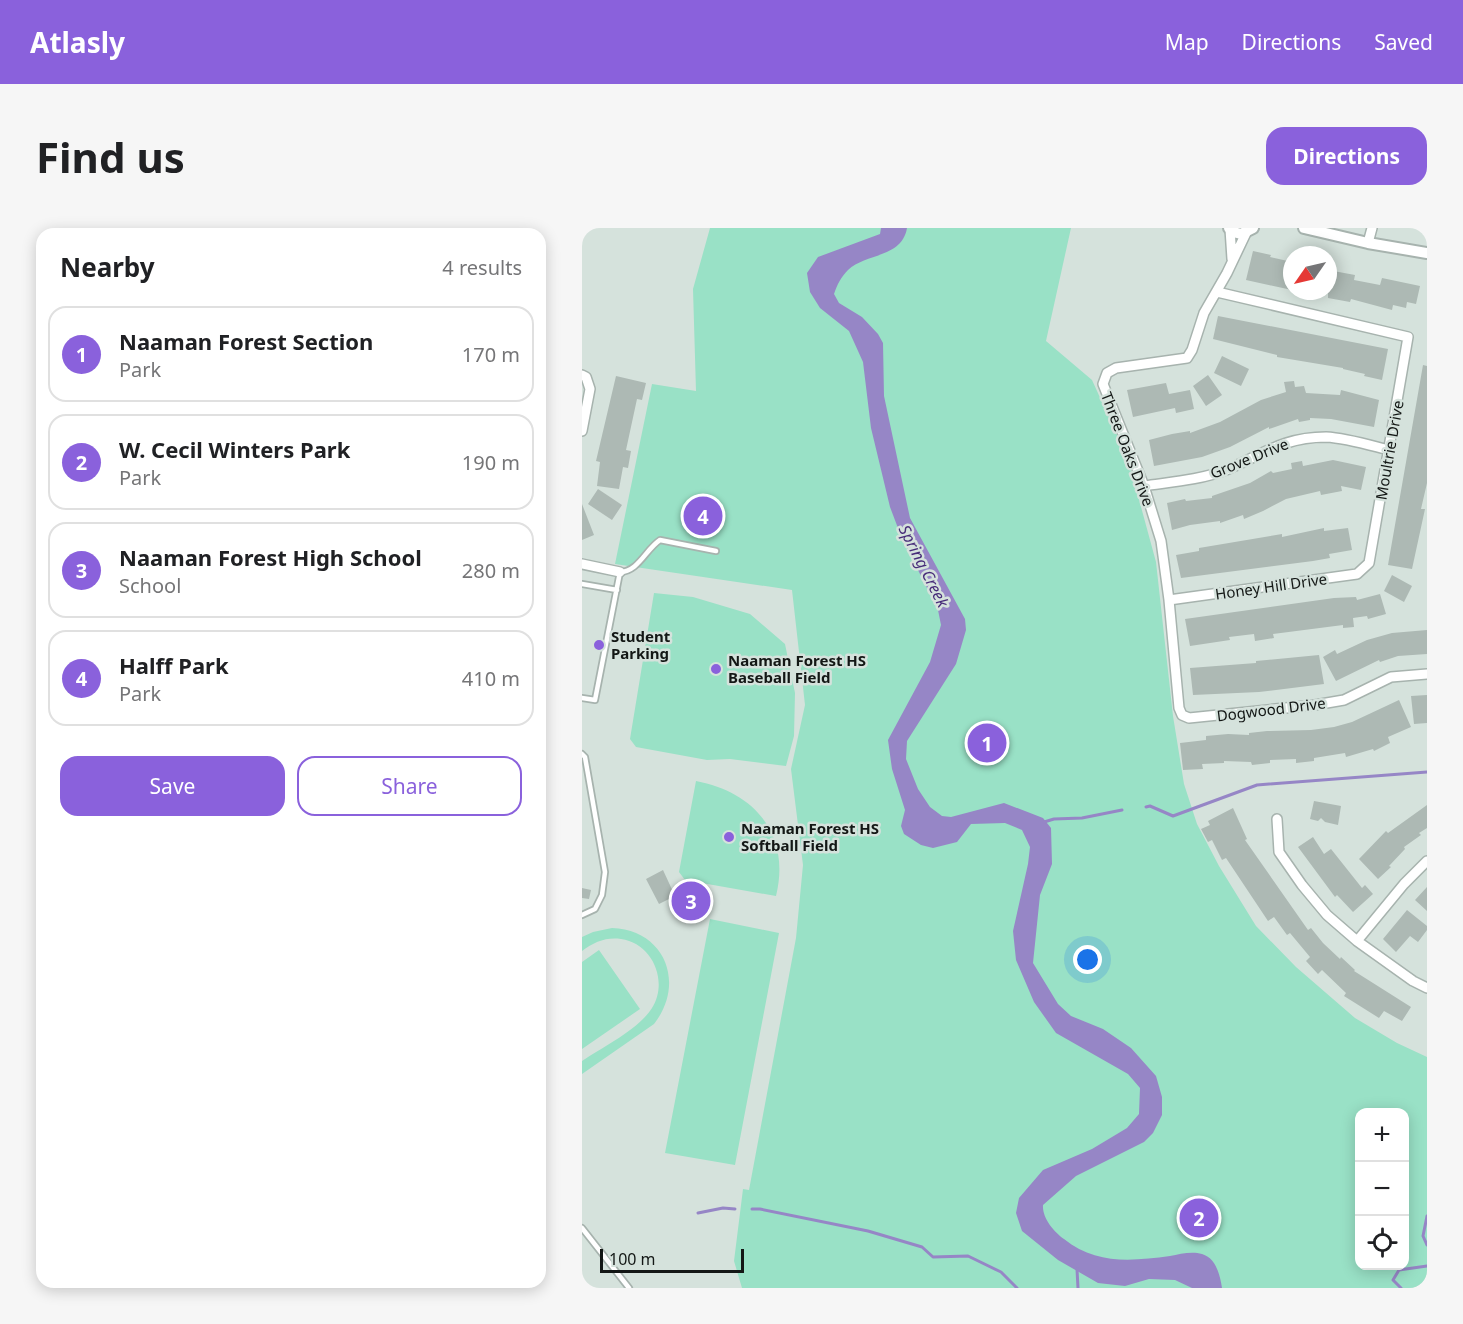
<!DOCTYPE html>
<html lang="en">
<head>
<meta charset="utf-8">
<style>
  :root { --surface:#fff; --page:#f6f6f6; --text:#202124; --muted:#757577; --line:#e0e0e0; --accent:#8a61dc }
  body { margin:0; font-family:"Noto Sans",sans-serif; background:var(--page); color:var(--text) }
  .controls { position:absolute; right:18px; bottom:18px; display:grid; overflow:hidden; border-radius:12px; box-shadow:0 3px 15px #0003 }
  .controls button { width:54px; height:54px; display:grid; place-items:center; padding:0; border:0; border-bottom:2px solid var(--line); background:var(--surface); color:var(--text); font:30px sans-serif }
  .compass { position:absolute; left:701px; top:18px; width:54px; height:54px; border-radius:50%; background:var(--surface); box-shadow:0 3px 15px #0003; rotate:236deg }
  .scale { position:absolute; left:18px; bottom:15px; width:144px; box-sizing:border-box; padding-left:6px; border:3px solid #131715; border-top:0; font-size:16px; line-height:21px; white-space:nowrap; color:#131715; -webkit-text-stroke:4px #d5e2dc; paint-order:stroke }
  .you { position:absolute; left:506px; top:732px; width:21px; height:21px; margin:-15px; border:4px solid #fff; border-radius:50%; background:#1a73e8; box-shadow:0 0 0 9px #1a73e833 }
  .badge { display:grid; place-items:center; width:39px; height:39px; border-radius:50%; background:var(--accent); color:#fff; font-size:20px; font-weight:700 }
  .pin { position:absolute; translate:-50% -50%; border:3px solid #fff; box-shadow:0 2px 6px #0006 }
  .list { margin:0; padding:0; list-style:none }
  h2 { display:flex; justify-content:space-between; align-items:center; height:78px; margin:0; padding:0 24px; font-size:26px }
  h2 small { font-size:20px; font-weight:400; color:var(--muted) }
  .list li { display:grid; grid-template-columns:39px 1fr auto; gap:18px; align-items:center; box-sizing:border-box; height:96px; margin:0 12px 12px; padding:0 12px; border:2px solid var(--line); border-radius:18px }
  .list b { display:block; font-size:22px; white-space:nowrap }
  .list p { margin:0; font-size:20px; white-space:nowrap; color:var(--muted) }
  .list em { font-size:20px; font-style:normal; color:var(--muted) }
  .actions { display:flex; gap:12px; padding:18px 24px }
  .actions a { flex:1; padding:14px 0; border:2px solid var(--accent); border-radius:18px; text-align:center; font-size:21px; color:var(--accent) }
  .actions .main { background:var(--accent); color:#fff }
  .icon { flex:none; width:33px; height:33px; fill:none; stroke:currentColor; stroke-width:2; stroke-linecap:round; stroke-linejoin:round }
  .map { position:relative; flex:none; width:845px; height:1060px; overflow:hidden; border-radius:18px }
  header { display:flex; align-items:center; gap:36px; box-sizing:border-box; height:84px; padding:0 30px; background:var(--accent); color:#fff }
  header strong { font-size:28px }
  nav { display:flex; gap:33px; margin-inline-start:auto; font-size:21px }
  .intro { display:flex; align-items:center; justify-content:space-between; box-sizing:border-box; height:144px; padding:0 36px }
  h1 { margin:0; font-size:42px }
  .button { padding:15px 27px; border-radius:18px; background:var(--accent); color:#fff; font-size:21px; font-weight:700 }
  main { display:flex; gap:36px; padding:0 36px }
  aside { flex:1; background:var(--surface); border-radius:18px; box-shadow:0 3px 15px #0003 }
  .map>svg:first-child { display:block }
  .green { fill:#99e1c6; fill-rule:evenodd }
  .water { fill:#9686c6 }
  .lines { fill:none; stroke-linecap:round; stroke-linejoin:round }
  .stream { stroke:#9686c6; stroke-width:3 }
  .building { fill:#adb9b4 }
  .service-casing { stroke:#a7b3ae; stroke-width:8 }
  .minor-casing { stroke:#a7b3ae; stroke-width:12 }
  .tertiary-casing { stroke:#a7b3ae; stroke-width:14 }
  .service { stroke:#fff; stroke-width:4.5 }
  .minor { stroke:#fff; stroke-width:9 }
  .tertiary { stroke:#fff; stroke-width:10 }
  .poi-dot { fill:#8a61dc; stroke:#d5e2dc; stroke-width:2 }
  .labels { text-anchor:middle; dominant-baseline:central; stroke-width:5; stroke-linejoin:round; paint-order:stroke }
  .street-label { font-size:15px; fill:#131715; stroke:#d5e2dc }
  .poi-label { font-size:15px; font-weight:bold; fill:#131715; stroke:#d5e2dc; text-anchor:start }
  .water-label { font-size:16px; font-style:italic; fill:#472c79; stroke:#d5e2dc }
</style>
</head>
<body>
<header>
<strong>Atlasly</strong>
<nav><a>Map</a><a>Directions</a><a>Saved</a></nav>
</header>
<div class="intro"><h1>Find us</h1><a class="button">Directions</a></div>
<main>
<aside>
<h2>Nearby<small>4 results</small></h2>
<ul class="list">
<li><span class="badge">1</span><div><b>Naaman Forest Section</b><p>Park</p></div><em>170 m</em></li>
<li><span class="badge">2</span><div><b>W. Cecil Winters Park</b><p>Park</p></div><em>190 m</em></li>
<li><span class="badge">3</span><div><b>Naaman Forest High School</b><p>School</p></div><em>280 m</em></li>
<li><span class="badge">4</span><div><b>Halff Park</b><p>Park</p></div><em>410 m</em></li>
</ul>
<div class="actions"><a class="main">Save</a><a>Share</a></div>
</aside>
<div class="map">
<svg width="845" height="1060" viewBox="0 0 845 1060">
  <rect width="100%" height="100%" fill="#d5e2dc"/>
  <path class="green" d="M128,0H489L464,113L510,152L546,231L574,334L591,488L602,556L615,596L637,638L674,698L714,739L773,790L815,815L845,829V1060H160L152,1033L161,961L167,962L214,710L221,637L209,541L223,477L210,362L33,336L70,156L114,163L111,61ZM778,884H822V1038H778Z
    M72,365L111,369L168,386L203,416L213,465L212,508L204,538L148,531L125,532L54,519L48,511Z
    M114,553C173,564 209,607 194,668L103,652L97,644Z
    M128,691L197,705L153,937L83,925Z
    M30,700C83,702 104,755 72,796L0,846V833C21,819 57,801 70,780C87,753 70,715 39,711C24,709 12,714 0,723V709L11,704Z
    M17,722L58,781L0,821V734Z"/>
  <path class="water" d="M299,0H325C320,30 284,25 266,42C259,49 255,57 252,66L257,75L280,89L296,106L301,115L302,168L328,290L383,391L384,402L374,436L325,513L324,531L336,561L348,579L360,588L369,589L422,575L461,590L469,600L470,636L458,667L451,735L476,776L489,788L521,801L549,820L574,848L580,869V887L571,905L562,914L494,948L461,977C460,990 472,1004 482,1011C514,1037 550,1033 588,1028C598,1026 610,1023 620,1026C634,1030 638,1047 640,1060H610L593,1052L567,1051L543,1058L516,1055L476,1032L440,1003L434,985L437,970L461,942L510,921L545,900L557,886L558,860L546,846L474,805L452,774L434,732L431,703L446,636L448,619L440,602L423,595L389,596L375,614L351,620L339,617L322,606L319,598L323,582L310,541L306,512L348,434L359,397L356,382L319,308L308,279L289,200L281,134L267,103L238,80L228,64L225,45L236,29L298,6Z"/>
  <g class="lines">
    <path class="stream" d="M564,579L568,578L591,588L675,557L845,544
      M462,594L472,591L500,590L540,582
      M170,981H178L286,1003L340,1019L351,1029L386,1028L419,1044L435,1060
      M116,985L141,980L153,981
      M845,988L841,1008L845,1017
      M495,1041L496,1060
      M819,1060L811,1052L817,1042L845,1038"/>
  </g>
  <path class="building" d="M671,23L689,27L688,29L710,34V62L664,52Z
    M746,42L773,47L772,52L798,57L800,50L838,58L834,76L825,74L824,80L811,77L810,82L769,71L768,74L746,70Z
    M636,88L806,121L800,152L782,148L783,146L761,141V140L695,129V127L631,111Z
    M640,128L667,141L659,158L632,145Z
    M841,137L845,138V255L839,281H843L830,341L806,337Z
    M626,147L640,167L624,178L611,158Z
    M34,148L64,155L60,172L55,171L44,222L49,223L46,240L41,239L37,261L15,258L18,234L14,233Z
    M712,153L713,159L722,158L724,165L758,167L759,162L797,172L792,199L749,191L728,190V192L717,194L716,191L687,201V199L648,219L620,229L572,238L567,212L590,206L608,203V205L638,194L679,172L704,164L702,154Z
    M584,155L587,166L608,162L612,181L594,185L593,180L551,189L545,162Z
    M751,232L784,239L779,262L759,258L760,263L739,267L738,263L704,271L681,283L662,291L661,287L638,295V293L608,297L590,302L585,275L603,271L604,273L630,270V268L668,255L689,243L691,245L710,241L709,235L720,233L721,238Z
    M16,261L40,277L30,292L6,276Z
    M0,276L12,307L0,312Z
    M742,300V303L766,300L770,322L747,326L748,330L731,333L599,350L594,327L617,323V320L700,306V309Z
    M810,347L830,358L822,374L802,363Z
    M798,366L804,386L786,391L785,388L771,390L772,399L761,400V397L691,406L692,410L673,413L672,406L647,409L648,412L608,418L603,391L752,370L774,369L775,372Z
    M845,402V426L816,428L798,434L797,432L754,453L741,429L753,422L755,426L785,412L810,405Z
    M737,427L742,456L677,464L611,467L608,440L674,435V433Z
    M845,467V495L832,496L829,468Z
    M817,472L829,499L806,509L808,515L792,523L791,521L764,529L763,525L732,530V533L714,535V531L688,532V535L670,537L669,534L642,533V535L620,536L621,541L601,542L598,515L624,512V508L646,506L667,507V505L685,503L729,502L752,499L770,494Z
    M732,573L759,578L756,597L743,594L739,590L736,593L728,591Z
    M845,577V600L837,605L839,607L822,619L823,621L807,638L809,639L796,651L777,631L804,603L806,605Z
    M651,580L665,611L663,612L726,702L729,700L741,715L758,731L759,729L773,742L772,743L829,779L820,793L802,783L797,790L762,768L764,765L740,742L736,746L724,733L728,729L708,705L705,707L692,689L686,693L644,630L640,632L630,612L626,614L619,601L628,597L626,593Z
    M731,609L742,626L749,621L780,660L783,657L791,666L771,684L755,667L753,669L716,619Z
    M81,642L93,668L77,676L64,651Z
    M845,659V683L833,672Z
    M0,660L9,662L7,671L0,670Z
    M825,682L845,698V702L836,714L828,708L814,724L801,711Z"/>
  <g class="lines">
    <defs>
      <path id="service" d="M0,356L35,362
        M0,470L13,472L38,344C56,344 64,321 78,312L134,323
        M0,526L3,529L23,644L20,667L13,681L0,687
        M0,1000L47,1060"/>
      <path id="minor" d="M648,1L650,31
        M664,5L645,45L622,85L610,122L605,130L534,140L525,145L521,156L562,258L579,313L587,372L597,480L600,487L607,490L733,477L762,472L809,449L845,446
        M786,15L790,0
        M0,147L4,149L8,161L0,203
        M562,258C589,254 618,252 644,242C680,227 701,209 744,209C764,210 787,217 807,222
        M0,336L38,344
        M587,372L775,346L787,335L826,109L635,64
        M695,591L697,624L720,657L745,687L775,713L831,753L845,760
        M775,713L822,656L845,633"/>
      <path id="tertiary" d="M647,0L651,4L659,6L671,0
        M722,0L786,15L845,25"/>
    </defs>
    <use href="#service" class="service-casing"/>
    <use href="#minor" class="minor-casing"/>
    <use href="#tertiary" class="tertiary-casing"/>
    <use href="#service" class="service"/>
    <use href="#minor" class="minor"/>
    <use href="#tertiary" class="tertiary"/>
  </g>
  <g class="poi-dot">
    <circle cx="17" cy="417" r="6"/>
    <circle cx="134" cy="441" r="6"/>
    <circle cx="147" cy="609" r="6"/>
  </g>
  <g class="labels">
    <g class="street-label">
      <text transform="translate(546 221) rotate(69)">Three Oaks Drive</text>
      <text transform="translate(807 222) rotate(-80)">Moultrie Drive</text>
      <text transform="translate(667 230) rotate(-22)">Grove Drive</text>
      <text transform="translate(689 358) rotate(-8)">Honey Hill Drive</text>
      <text transform="translate(689 481) rotate(-7)">Dogwood Drive</text>
    </g>
    <g class="poi-label">
      <text x="29" y="408">Student<tspan x="29" dy="17">Parking</tspan></text>
      <text x="146" y="432">Naaman Forest HS<tspan x="146" dy="17">Baseball Field</tspan></text>
      <text x="159" y="600">Naaman Forest HS<tspan x="159" dy="17">Softball Field</tspan></text>
    </g>
    <g class="water-label">
      <text transform="translate(342 338) rotate(63)">Spring Creek</text>
    </g>
  </g>
</svg>
<div class="controls">
<button>+</button>
<button>−</button>
<button><svg class="icon" aria-label="locate" viewBox="0 0 24 24"><circle cx="12" cy="12" r="6"/><path d="M12 2v4M12 18v4M2 12h4M18 12h4"/></svg></button>
</div>
<svg class="compass" viewBox="-18 -18 36 36"><path d="M0-13l5 13h-10z" fill="#e53935"/><path d="M0 13l5-13h-10z" fill="#757577"/></svg>
<div class="scale">100 m</div>
<div class="you"></div>
<div class="pin badge" style="left:405px;top:515px">1</div>
<div class="pin badge" style="left:617px;top:990px">2</div>
<div class="pin badge" style="left:109px;top:673px">3</div>
<div class="pin badge" style="left:121px;top:288px">4</div>
</div>
</main>
</body>
</html>
